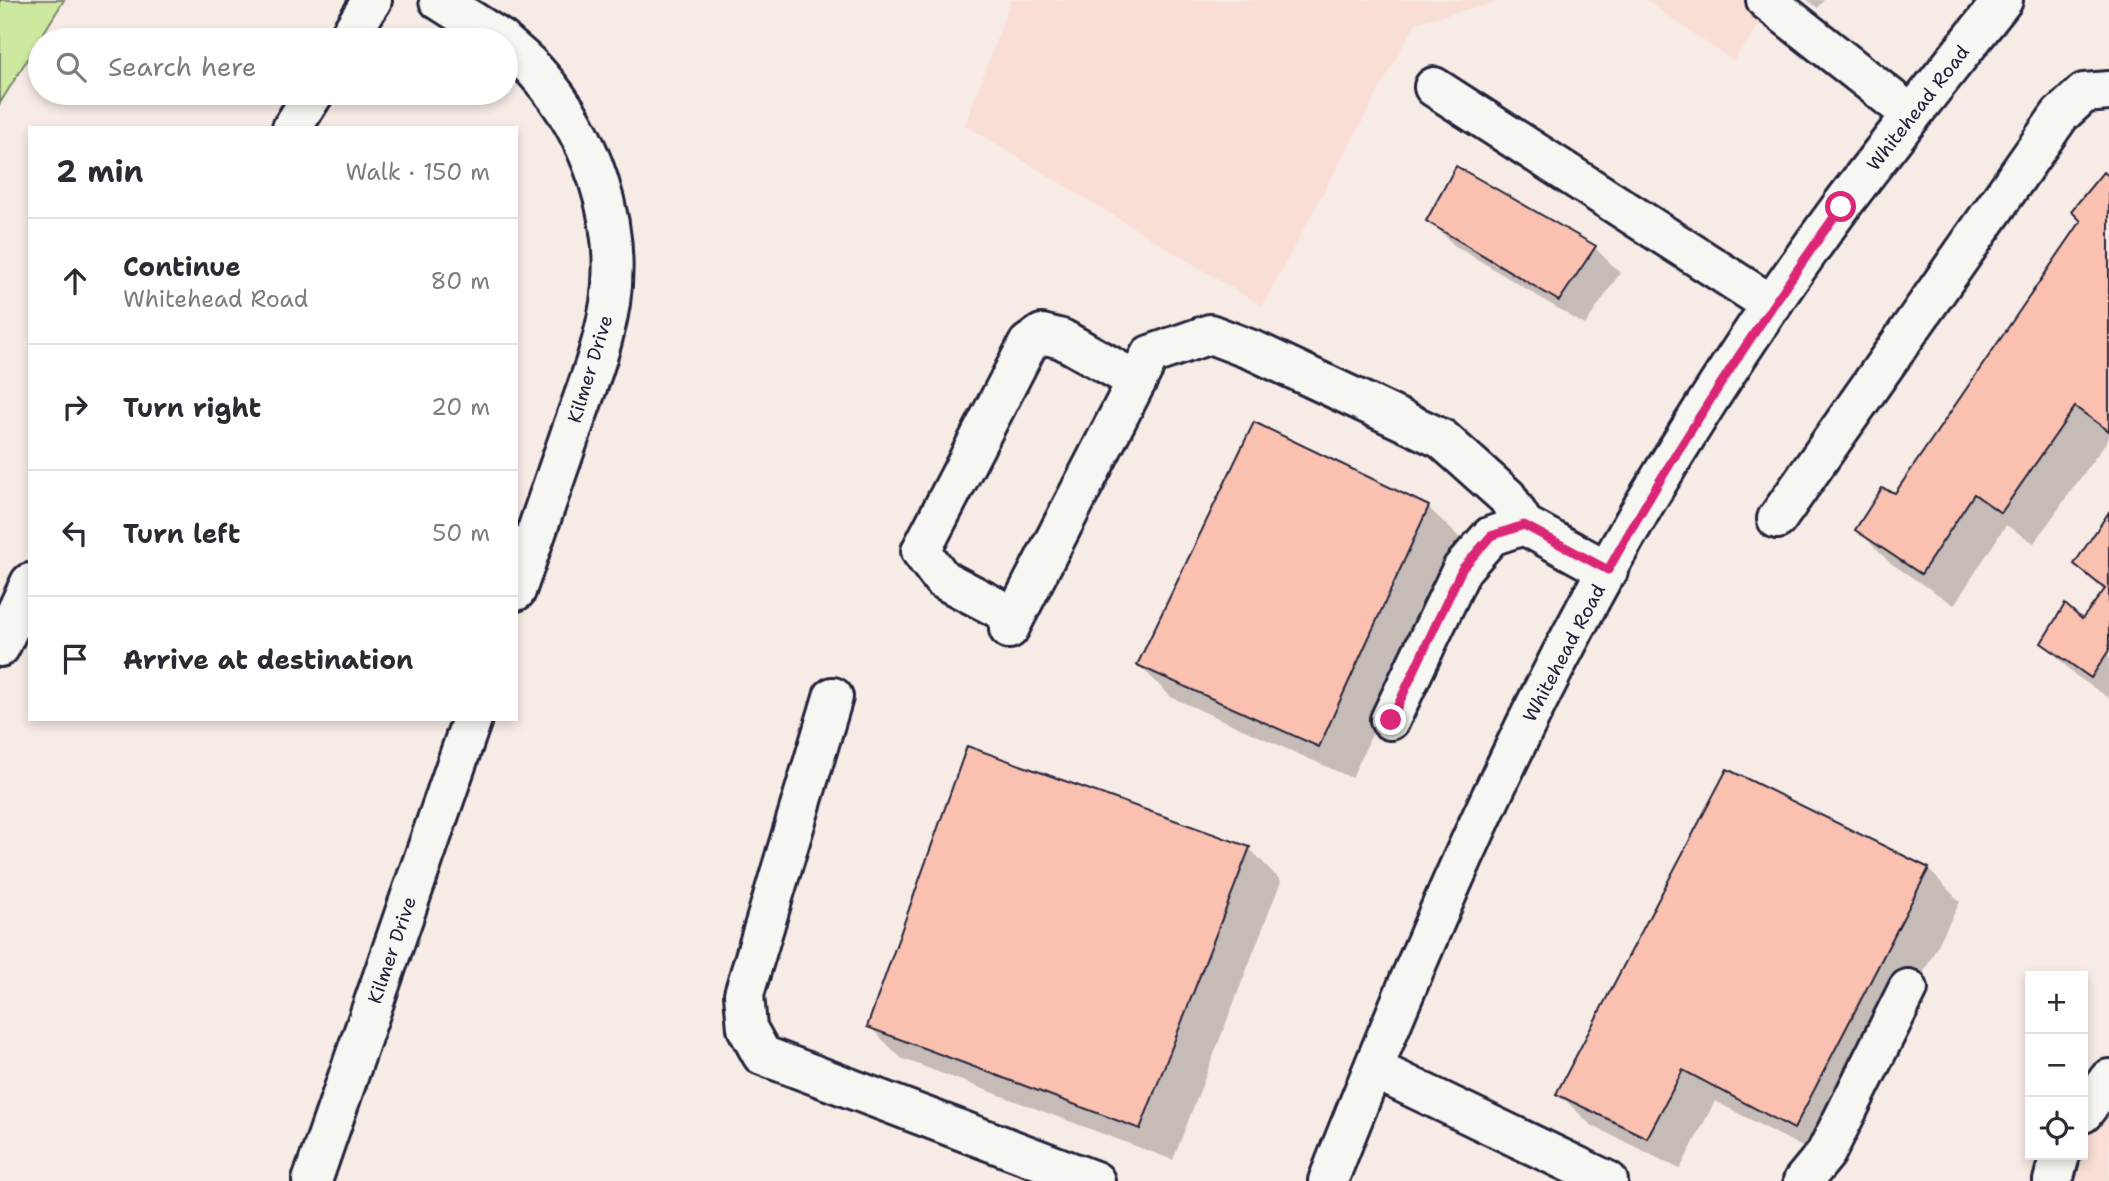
<!DOCTYPE html>
<html lang="en">
<head>
<meta charset="utf-8">
<style>
  :root { --surface:#fff; --page:#f2f2f3; --text:#2b2b33; --muted:#7c7c81; --line:#e1e1e2 }
  body { margin:0; font-family:"Shantell Sans",sans-serif; background:var(--page); color:var(--text) }
  .controls { position:absolute; right:21px; bottom:21px; display:grid; overflow:hidden; border-radius:0px; box-shadow:0 4px 10px #0003 }
  .controls button { width:63px; height:63px; display:grid; place-items:center; padding:0; border:0; border-bottom:2px solid var(--line); background:var(--surface); color:var(--text); font:35px sans-serif }
  .stop { position:absolute; width:21px; height:21px; margin:-16px; border:5px solid #db2777; border-radius:50%; background:#fff }
  .stop.end { background:#db2777; border-color:#fff; box-shadow:0 2px 7px #0008 }
  .list { margin:0; padding:0; list-style:none }
  h2 { display:flex; justify-content:space-between; align-items:center; height:91px; margin:0; padding:0 28px; font-size:30px }
  h2 small { font-size:23px; font-weight:400; color:var(--muted) }
  .list li { display:grid; grid-template-columns:46px 1fr auto; gap:21px; align-items:center; box-sizing:border-box; height:126px; padding:0 28px; border-top:2px solid var(--line) }
  .list b { display:block; font-size:26px; white-space:nowrap }
  .list p { margin:0; font-size:23px; white-space:nowrap; color:var(--muted) }
  .list em { font-size:23px; font-style:normal; color:var(--muted) }
  .icon { flex:none; width:38px; height:38px; fill:none; stroke:currentColor; stroke-width:2; stroke-linecap:round; stroke-linejoin:round }
  .map { position:relative; flex:none; width:2109px; height:1181px; overflow:hidden }
  .search { position:absolute; background:var(--surface); box-shadow:0 4px 10px #0003; left:28px; top:28px; width:490px; height:77px; display:flex; align-items:center; gap:18px; box-sizing:border-box; padding:0 24px; border-radius:38px; color:var(--muted); font-size:26px }
  .panel { position:absolute; background:var(--surface); box-shadow:0 4px 10px #0003; left:28px; top:126px; width:490px; height:595px; border-radius:0px }
  .map>svg:first-child { display:block }
  .built { fill:#f8ded5 }
  .green { fill:#cee99f; stroke:#78866d; stroke-width:2 }
  .shadow { fill:#0003 }
  .building { fill:#fac1b1; stroke:#22223b; stroke-width:2 }
  .lines { fill:none; stroke-linecap:round; stroke-linejoin:round }
  .minor-casing { stroke:#22223b; stroke-width:44 }
  .minor { stroke:#f6f6f2; stroke-width:38 }
  .route { stroke:#db2777; stroke-width:9 }
  .labels { text-anchor:middle; dominant-baseline:central; stroke-width:5; stroke-linejoin:round; paint-order:stroke }
  .street-label { font-size:19px; fill:#22223b; stroke:#f6f6f2 }
</style>
</head>
<body>
<div class="map">
<svg width="2109" height="1181" viewBox="0 0 2109 1181">
  <rect width="100%" height="100%" fill="#f7ebe5"/>
  <filter id="ink" filterUnits="userSpaceOnUse"><feTurbulence type="fractalNoise" baseFrequency=".0143" numOctaves="2"/><feDisplacementMap in="SourceGraphic" scale="14" xChannelSelector="R" yChannelSelector="G"/><feConvolveMatrix kernelMatrix="1 2 1 2 8 2 1 2 1" color-interpolation-filters="sRGB"/></filter>
  <g filter="url(#ink)">
    <path class="built" d="M1011,0H1506L1416,22L1262,306L965,125Z
      M1646,0H1778L1733,61Z
      M2109,1077V1181H2028L2035,1155H2083V1099Z"/>
    <path class="green" d="M0,0H64L0,103Z"/>
    <path class="shadow" d="M1807,0H1824L1818,8Z
      M1457,168L1595,248L1620,273L1585,325L1454,245L1429,220Z
      M2109,178V438L2034,543L2006,525L1954,605L1889,562L1857,529L1895,495L2083,221Z
      M1428,507L1461,539L1352,778L1171,697L1139,665Z
      M2109,515V698L2075,675L2043,643L2082,621L2105,592L2076,564Z
      M1249,848L1281,881L1173,1160L901,1058L869,1026Z
      M1928,869L1960,902L1827,1160L1715,1101L1680,1169L1591,1125L1558,1093Z"/>
    <path class="building" d="M1456,166L1596,246L1559,301L1426,221Z
      M2103,172L2109,176V431L2075,407L2001,513L1974,494L1921,574L1855,530L1882,488L1895,493L2081,221L2071,211Z
      M1254,422L1429,506L1319,747L1137,665Z
      M2109,512V650L2091,678L2041,643L2065,604L2082,619L2105,589L2074,564Z
      M967,746L1250,847L1140,1129L867,1027Z
      M1727,769L1929,868L1794,1129L1683,1070L1647,1138L1556,1094Z"/>
    <g class="lines">
      <defs>
        <path id="minor" d="M439,0L502,40
          M1766,0L1912,115
          M347,40L372,0
          M506,44C516,53 528,62 537,73C591,133 622,222 610,303C603,349 585,392 570,435C552,487 534,539 516,591
          M1434,87L1772,305
          M292,128L314,93
          M1777,519L2060,115L2084,93L2109,91
          M1015,617L942,579L921,551L1028,344L1042,334L1062,339L1137,381
          M1009,629L1150,355L1210,334L1257,352L1442,439L1507,497L1524,525L1608,571
          M0,647L30,583
          M833,697L744,994L747,1028L762,1055L1095,1181
          M1390,720L1462,569L1491,536L1524,525
          M1374,1069L1608,1181
          M2083,1113L2109,1079
          M312,1181L472,719
          M1328,1181C1419,950 1518,718 1645,503C1706,401 1771,301 1842,205C1894,136 1949,68 2003,0
          M1803,1181L1826,1153L1908,989
          M2053,1181L2060,1155"/>
      </defs>
      <use href="#minor" class="minor-casing"/>
      <use href="#minor" class="minor"/>
    </g>
  </g>
  <g class="lines" filter="url(#ink)">
    <path class="route" d="M1391,720L1462,569L1491,536L1524,525L1608,570C1678,444 1758,325 1841,207"/>
  </g>
  <g class="labels">
    <g class="street-label">
      <text transform="translate(1918 108) rotate(-52)">Whitehead Road</text>
      <text transform="translate(590 369) rotate(-73)">Kilmer Drive</text>
      <text transform="translate(1564 653) rotate(-62)">Whitehead Road</text>
      <text transform="translate(392 950) rotate(-71)">Kilmer Drive</text>
    </g>
  </g>
</svg>
<div class="controls">
<button>+</button>
<button>−</button>
<button><svg class="icon" aria-label="locate" viewBox="0 0 24 24"><circle cx="12" cy="12" r="6"/><path d="M12 2v4M12 18v4M2 12h4M18 12h4"/></svg></button>
</div>
<div class="stop" style="left:1841px;top:207px"></div>
<div class="stop end" style="left:1391px;top:720px"></div>
<div class="search"><svg class="icon" aria-label="search" viewBox="0 0 24 24"><circle cx="10" cy="10" r="6"/><path d="M15 15l6 6"/></svg>Search here</div>
<section class="panel">
<h2>2 min<small>Walk · 150 m</small></h2>
<ul class="list">
<li><svg class="icon" aria-label="ahead" viewBox="0 0 24 24"><path d="M12 20V5M6 11l6-6 6 6"/></svg><div><b>Continue</b><p>Whitehead Road</p></div><em>80 m</em></li>
<li><svg class="icon" aria-label="right" viewBox="0 0 24 24"><path d="M7 20v-9h11M14 6l5 5-5 5"/></svg><div><b>Turn right</b></div><em>20 m</em></li>
<li><svg class="icon" aria-label="left" viewBox="0 0 24 24"><path d="M17 20v-9H6M10 6l-5 5 5 5"/></svg><div><b>Turn left</b></div><em>50 m</em></li>
<li><svg class="icon" aria-label="arrive" viewBox="0 0 24 24"><path d="M6 21V4h12l-3 4 3 4H6"/></svg><div><b>Arrive at destination</b></div></li>
</ul>
</section>
</div>
</body>
</html>
